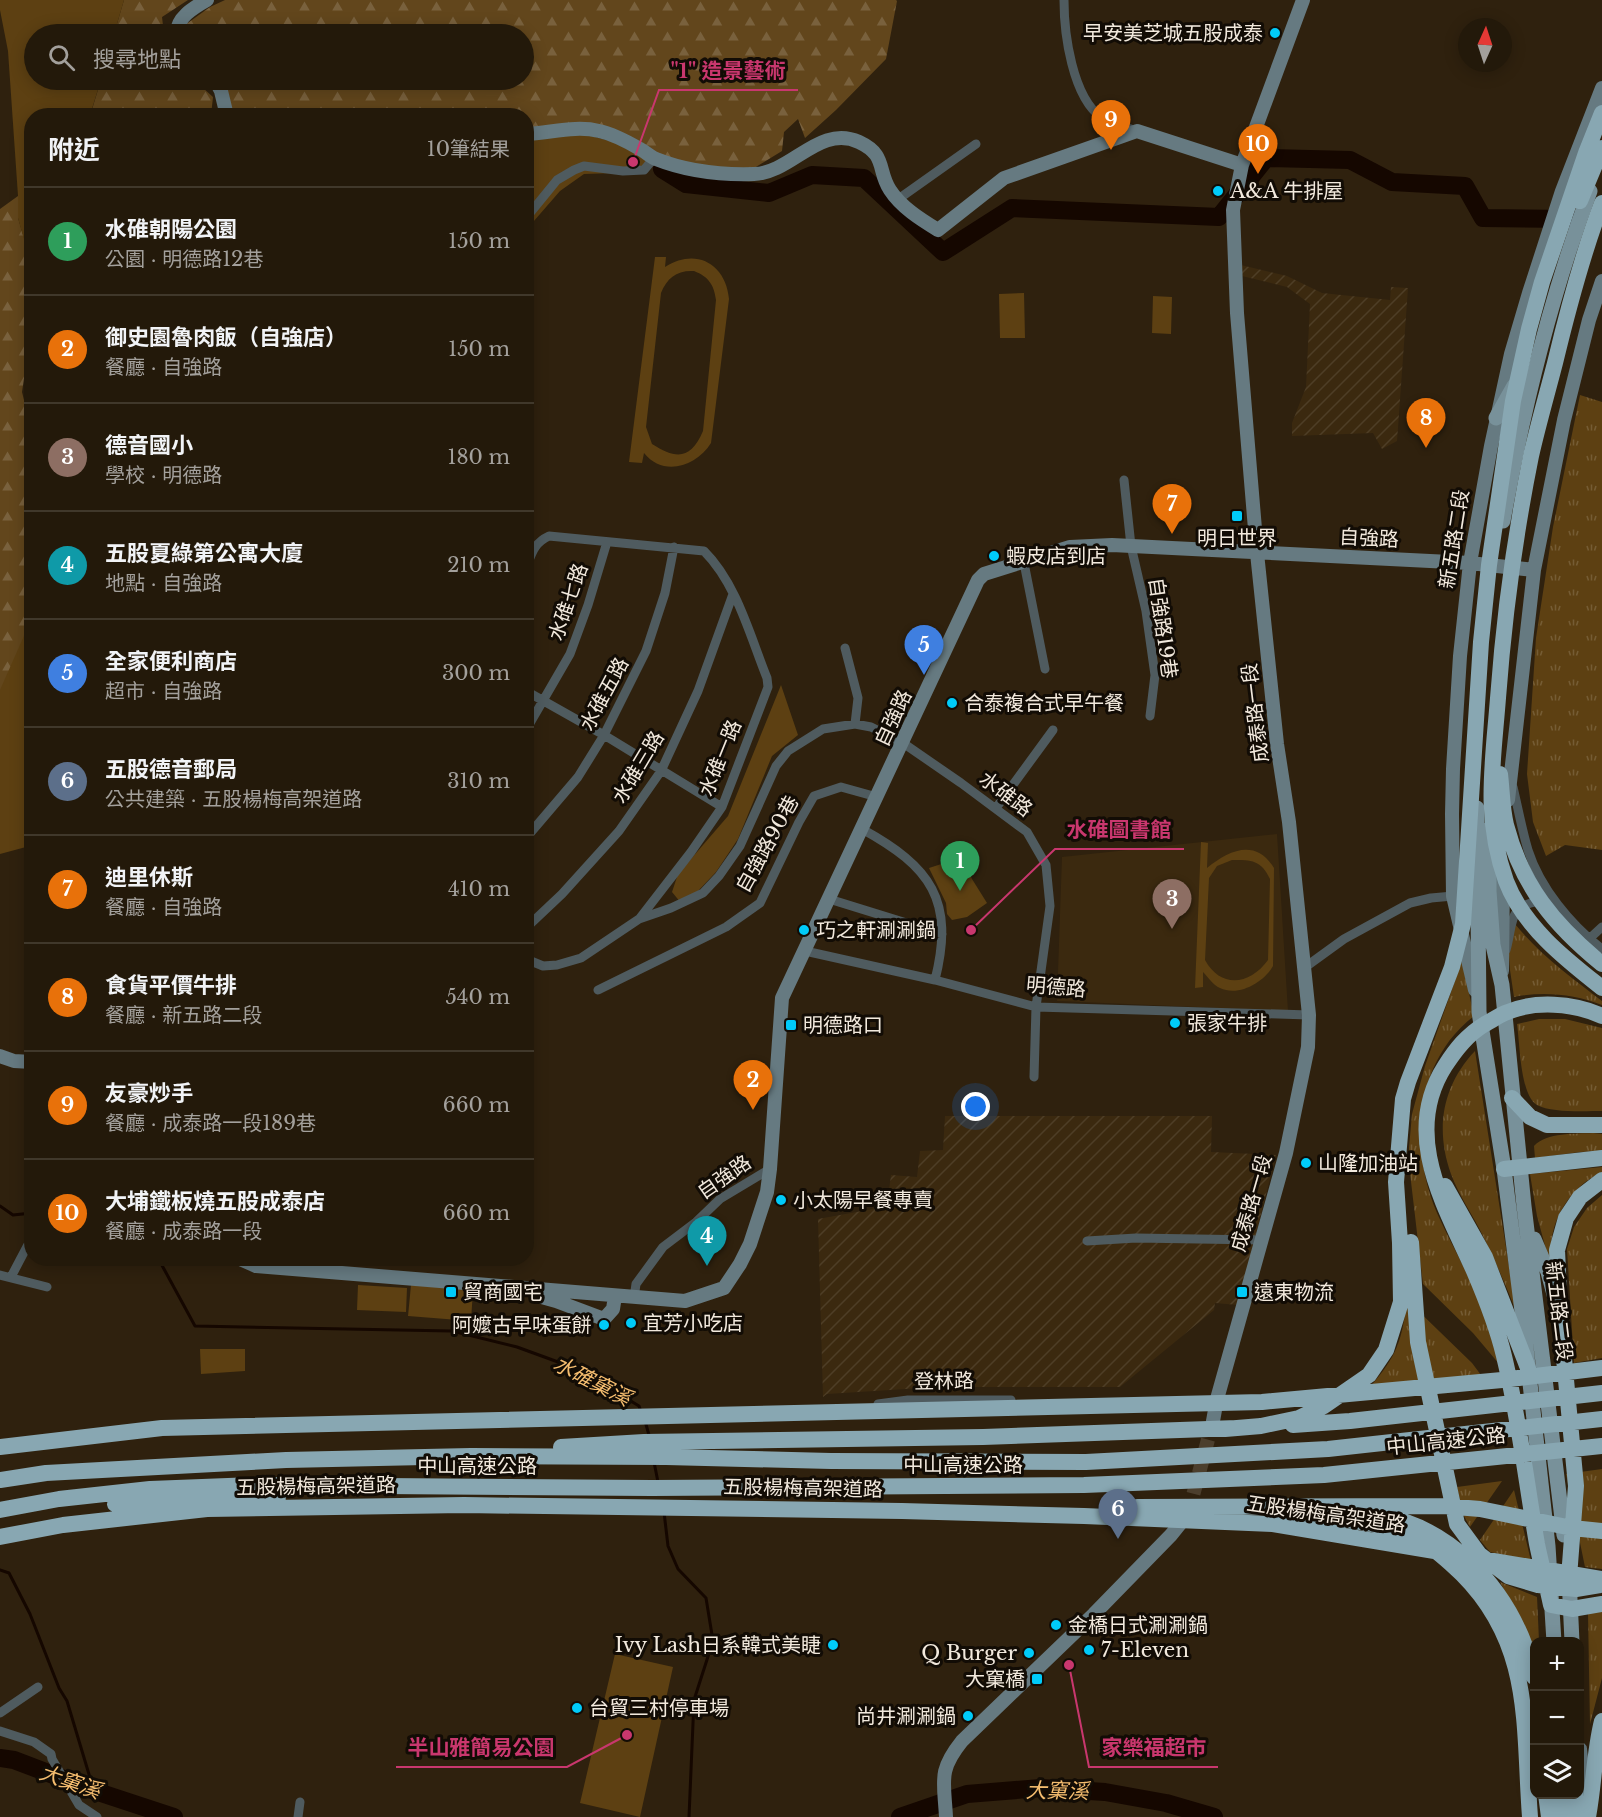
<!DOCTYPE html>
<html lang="zh-TW">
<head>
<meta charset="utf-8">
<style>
  :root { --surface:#23190a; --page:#2b2213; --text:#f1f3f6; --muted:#a3a09c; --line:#40382b; --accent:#00cbf9 }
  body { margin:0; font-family:"Libre Baskerville","Noto Sans TC",serif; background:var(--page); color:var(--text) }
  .controls { position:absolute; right:18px; bottom:18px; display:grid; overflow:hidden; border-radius:12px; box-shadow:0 3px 15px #0003 }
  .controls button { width:54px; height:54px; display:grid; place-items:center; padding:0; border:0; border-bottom:2px solid var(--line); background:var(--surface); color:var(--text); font:30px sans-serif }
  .compass { position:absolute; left:1458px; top:18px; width:54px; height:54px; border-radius:50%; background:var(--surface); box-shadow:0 3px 15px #0003; rotate:3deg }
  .you { position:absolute; left:976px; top:1107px; width:21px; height:21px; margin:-15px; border:4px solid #fff; border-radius:50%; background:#1a73e8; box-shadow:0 0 0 9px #1a73e833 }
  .badge { display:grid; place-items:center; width:39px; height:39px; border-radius:50%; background:var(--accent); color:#fff; font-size:20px; font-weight:700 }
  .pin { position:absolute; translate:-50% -50px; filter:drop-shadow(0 2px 3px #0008) }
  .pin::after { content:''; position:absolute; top:32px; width:21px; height:18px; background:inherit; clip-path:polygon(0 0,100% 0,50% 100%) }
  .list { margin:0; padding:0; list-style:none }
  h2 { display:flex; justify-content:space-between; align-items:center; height:78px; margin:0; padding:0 24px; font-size:26px }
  h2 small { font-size:20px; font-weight:400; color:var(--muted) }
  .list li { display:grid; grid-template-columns:39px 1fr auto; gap:18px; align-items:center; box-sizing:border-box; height:108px; padding:0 24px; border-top:2px solid var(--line) }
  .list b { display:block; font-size:22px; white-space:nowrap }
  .list p { margin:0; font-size:20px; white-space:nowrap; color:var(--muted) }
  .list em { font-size:20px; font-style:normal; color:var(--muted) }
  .icon { flex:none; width:33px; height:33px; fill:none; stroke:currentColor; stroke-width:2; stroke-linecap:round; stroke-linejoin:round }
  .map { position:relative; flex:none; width:1602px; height:1817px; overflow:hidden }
  .search { position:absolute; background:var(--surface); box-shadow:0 3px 15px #0003; left:24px; top:24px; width:510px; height:66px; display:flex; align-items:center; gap:15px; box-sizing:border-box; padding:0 21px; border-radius:33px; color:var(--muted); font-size:22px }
  .panel { position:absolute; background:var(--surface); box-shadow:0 3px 15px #0003; left:24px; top:108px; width:510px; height:1158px; border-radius:24px }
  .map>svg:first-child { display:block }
  .built { fill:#3b290f }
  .industrial { fill:url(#industrial-furrows) }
  .grass { fill:url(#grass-tufts) }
  .forest { fill:url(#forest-firs) }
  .green { fill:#5d4012; fill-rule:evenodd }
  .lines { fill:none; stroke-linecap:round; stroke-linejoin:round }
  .stream { stroke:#150700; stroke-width:3 }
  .river { stroke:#150700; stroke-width:18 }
  .secondary-tunnel { stroke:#4c3f2d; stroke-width:14; stroke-dasharray:14 7; stroke-linecap:butt }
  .street { stroke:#4f5b5f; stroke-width:9 }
  .secondary { stroke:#667a81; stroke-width:14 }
  .primary { stroke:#78919a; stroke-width:15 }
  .highway { stroke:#88a7b2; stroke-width:16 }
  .poi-dot { fill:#00cbf9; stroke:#120c05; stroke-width:2 }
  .labels { text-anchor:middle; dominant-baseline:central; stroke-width:6; stroke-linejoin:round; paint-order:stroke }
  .poi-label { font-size:20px; fill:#f2e9dd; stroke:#120c05; text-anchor:start }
  .street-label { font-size:20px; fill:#f2e9dd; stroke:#120c05 }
  .water-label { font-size:21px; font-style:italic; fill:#f5bd6f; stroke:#120c05 }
  .leader { fill:none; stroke:#c9376e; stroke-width:2 }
  .callout-dot { fill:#c9376e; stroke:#120c05; stroke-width:2 }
  .callout-label { font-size:21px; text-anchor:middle; font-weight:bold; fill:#c9376e; stroke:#120c05; stroke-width:6; stroke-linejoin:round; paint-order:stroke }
</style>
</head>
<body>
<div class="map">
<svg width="1602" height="1817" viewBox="0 0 1602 1817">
  <defs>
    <pattern id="industrial-furrows" width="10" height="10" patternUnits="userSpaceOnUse" patternTransform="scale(1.5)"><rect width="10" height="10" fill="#3b290f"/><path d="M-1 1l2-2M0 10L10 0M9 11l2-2" fill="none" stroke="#4e3e26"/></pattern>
    <pattern id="grass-tufts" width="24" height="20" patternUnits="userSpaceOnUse" patternTransform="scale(1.5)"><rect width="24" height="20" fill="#5d4012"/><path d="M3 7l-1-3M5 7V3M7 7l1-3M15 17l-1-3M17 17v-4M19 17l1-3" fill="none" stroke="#755c34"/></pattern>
    <pattern id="forest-firs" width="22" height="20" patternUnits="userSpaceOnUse" patternTransform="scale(1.5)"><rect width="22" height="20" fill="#62461c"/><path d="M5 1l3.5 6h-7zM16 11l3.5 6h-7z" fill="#79613d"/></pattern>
  </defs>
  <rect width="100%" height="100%" fill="#2f210e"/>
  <path class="built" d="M1277,834L1288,1011L1057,1001L1062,857Z"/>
  <path class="industrial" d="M1241,265L1287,276L1322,293L1390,300L1391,287L1408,288L1397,441L1382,449L1373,433L1292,436V423L1306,387L1310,304L1287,287L1242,276Z
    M945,1116H1212L1211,1152L1276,1155L1238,1305L1215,1303L1214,1310L1120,1387H937L827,1394L823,1397L818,1219L873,1209L888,1198L891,1175L917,1177L920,1151L943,1150Z"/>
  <path class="grass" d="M1580,395L1602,402V850L1565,845L1546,856L1533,822L1527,774L1536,638L1553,527Z
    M1506,912C1532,949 1567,974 1602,1001V1005C1574,994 1543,991 1514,997L1510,970Z
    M1462,961L1474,1016C1414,1062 1409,1147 1437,1213C1451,1244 1468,1273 1481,1304C1489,1323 1494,1345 1500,1365L1473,1333L1423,1284L1410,1173L1409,1148L1412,1114L1425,1066Z
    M1539,1019H1565L1602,1028V1111C1585,1111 1551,1113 1537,1105C1520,1095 1520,1043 1517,1024Z
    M1475,1051L1516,1311C1506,1286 1495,1260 1483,1236C1473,1215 1459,1196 1451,1174C1435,1129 1442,1086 1475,1051Z
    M1593,1133L1602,1134V1151L1580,1152L1535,1158L1534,1146C1547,1132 1575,1134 1593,1133Z
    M1602,1167V1172C1578,1183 1559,1206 1553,1232C1549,1246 1553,1265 1554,1279L1537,1216L1530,1174Z
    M1602,1195V1358L1574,1363L1567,1249L1574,1227L1587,1208Z
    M1407,1300L1472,1363L1481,1375L1370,1387C1397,1356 1402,1341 1407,1300Z
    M1602,1469V1569L1585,1567L1566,1474Z
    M1502,1481L1470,1527L1464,1516L1457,1487Z
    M1514,1490L1531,1561L1490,1552L1480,1540Z
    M1500,1582L1537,1597L1539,1641L1534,1642V1657L1520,1619Z
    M1602,1609V1678L1590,1724L1588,1613Z"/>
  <path class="forest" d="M124,0H188L162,17L164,34H114Z
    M225,0H896L897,1L886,59L836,110L805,138L798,119L784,132L782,151L746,173L682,172L610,135L527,128L526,116L228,115L214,80H524V34H178V30L210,7Z
    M101,80H194L213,97L211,115L90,116Z
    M18,196V218L32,265L31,370L25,372L22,392L32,433L31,830L0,828V209Z"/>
  <path class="green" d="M0,0H124L114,34H34V80H101L90,115L32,116L31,265L18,218V196L8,51L0,10Z
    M580,133L647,151L648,172L584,174L560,191L527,229V138Z
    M655,257H666L665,267C696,247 726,264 729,299L711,443C696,467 663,477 644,453L642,463L629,462ZM694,271C709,277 714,285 716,300L703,431C691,459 677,460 652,444L646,427L661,293C667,278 677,270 694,271Z
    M1024,293L1025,338H1000L999,294Z
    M1153,296L1172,297L1171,334L1152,333Z
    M31,620V853L26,847L0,854V690Z
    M781,685L798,735L772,756L738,839L716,872L698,891L681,903L672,892L678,874L728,816Z
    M1201,842L1208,843L1207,868C1229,850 1256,838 1274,868L1273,966C1264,982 1239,997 1220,988C1213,985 1208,977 1203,972V987L1195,988ZM1232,860C1252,860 1261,860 1270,879L1268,960C1250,985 1221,989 1205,960L1209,878L1217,866Z
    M963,857L972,879L987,903L967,917L952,920L947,914L946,903L929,868Z
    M358,1285L407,1288L406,1312L357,1310Z
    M411,1285L473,1290L471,1321L408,1316Z
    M200,1349H245V1371L201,1374Z
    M615,1654L673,1667L640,1817L580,1803Z"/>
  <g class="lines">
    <path class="stream" d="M0,1206L13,1215L32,1213
      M158,1258L195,1326L452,1331L517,1347L580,1370L639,1406L641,1412
      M645,1421L649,1435
      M654,1462L658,1482
      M664,1512L668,1546L678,1569L706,1598L713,1641L694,1700L689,1817
      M0,1570L9,1573L30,1614L59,1688L67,1701L94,1791"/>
    <path class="river" d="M662,169L686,184L769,193L812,175L864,178L943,252L1012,208L1219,217L1266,158L1350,160L1392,182L1465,186L1483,218L1570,219
      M0,1758L14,1760L98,1792L174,1817
      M900,1817L967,1794L1041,1788L1105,1792L1166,1803L1214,1817"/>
    <path class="secondary-tunnel" d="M1188,1514L1213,1421"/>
    <path class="street" d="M1064,0C1064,33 1072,97 1102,118C1111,125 1126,127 1137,131
      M897,200L976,144
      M526,218L557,180L574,170L584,166L623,171L644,170L654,158
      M1124,480L1131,546L1146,611L1155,675L1150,716
      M1024,563L1045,669
      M526,568C532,553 534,543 549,536L704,551C737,584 750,636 767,678L768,687L722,807L691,852L640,918
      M845,648L858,698L855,724
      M526,691L604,735L722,807
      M526,730L570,654L588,605L607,542
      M1513,787C1518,808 1522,830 1528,850C1540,888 1571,925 1602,949
      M996,808L1053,730
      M862,829C931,867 955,900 935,980
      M526,838L578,777L604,735L646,651L665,593L674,547
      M829,899L942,934
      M526,928L562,894L619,831L661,771L698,691L733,594
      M1589,939L1602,927
      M1506,950C1514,922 1507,904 1543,901
      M805,951L935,980L1036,1007L1309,1015
      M526,959L543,966L557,965L581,958L639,919L671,908L703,893L719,876L740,846L776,766L788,751L823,729L855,724L871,727L903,743L961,783L1027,832L1046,865L1050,906L1036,1007L1034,1077
      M1304,968L1344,939L1410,903L1431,898L1453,896
      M598,990L726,927L760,903L799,822L814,796L841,787L877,797
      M1087,1241L1136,1238L1260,1240
      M0,1275L47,1287
      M11,1277L32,1237
      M634,1298L636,1284L663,1247L696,1222L720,1199L770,1169
      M878,1404L908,1400H1011
      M0,1713L38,1687
      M0,1731L34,1742L51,1754L52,1759L79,1805L97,1817
      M298,1817L300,1802"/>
    <path class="secondary" d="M177,34C176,18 193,8 207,0
      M215,80L221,91L227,116
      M526,134C550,133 576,125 599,131C613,134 628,142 640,149C646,152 650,157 656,159C686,171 722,175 754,174C792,173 819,124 859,142C887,155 877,170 890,190C901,207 920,219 938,230L1004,178L1137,131L1242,165
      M1508,800L1534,570L1564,420L1589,320L1602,281
      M1502,971L1503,876
      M1475,990L1453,896L1452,814L1453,769L1460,656L1470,563L1491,446L1511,354L1529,293L1562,191L1602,88
      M0,1056L14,1061L32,1062
      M238,1258L256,1266L685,1301L724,1288L740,1264L750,1244L767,1192L770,1169L782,998L978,580L984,574L1070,547L1112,545L1470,563L1534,570
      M538,1296L556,1301L604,1319L613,1309L615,1296
      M1213,1421L1217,1399L1286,1153L1308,1047L1309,1015L1289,822L1277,744L1257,553L1237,313L1233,210L1242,165L1303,0
      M1580,1749L1586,1806
      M946,1817C944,1780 938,1771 962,1741L1094,1614L1171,1535L1188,1514"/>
    <path class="primary" d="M1496,418L1514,386
      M1503,521C1523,409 1550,298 1590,191
      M1477,808L1479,1012L1504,1169L1522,1311L1548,1546L1554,1642
      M1489,829V891L1493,945L1502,985L1524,1206L1564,1535
      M1534,1239L1548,1272L1555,1298
      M1569,1577L1572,1642"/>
    <path class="highway" d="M1580,201L1602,148
      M1602,203C1582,255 1568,309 1555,363C1547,394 1538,425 1531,456C1515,535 1504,617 1498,698C1493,764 1483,817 1506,881C1523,926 1565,959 1602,988
      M1500,774C1502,791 1502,809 1506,825C1522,886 1554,925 1602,964
      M1602,1016C1574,1003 1534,1000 1505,1013C1498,1016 1491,1021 1485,1024C1467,1035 1456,1049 1445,1066C1401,1135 1445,1206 1474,1271C1486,1299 1497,1326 1504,1356C1519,1418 1526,1481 1537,1544C1541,1564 1547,1585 1551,1605L1572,1609L1602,1604
      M1512,1098L1530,1117L1547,1125H1602
      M1504,1169L1602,1158
      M1445,1186L1485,1257L1528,1368
      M1411,1242L1418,1342L1457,1524L1479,1554L1508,1576L1538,1585L1576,1589L1600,1585
      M1293,1425L1350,1421L1602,1393
      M1225,1429L1261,1426L1299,1418L1324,1406L1369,1375L1386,1350L1401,1302L1400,1243L1396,1182L1403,1099L1408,1082L1452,967L1463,924L1481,642L1489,565L1513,401L1529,329L1542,282L1586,153L1602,113
      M0,1447L162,1428L1262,1402L1502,1380L1602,1368
      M561,1447L644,1442L983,1437L1237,1428
      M0,1480L46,1473L286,1460L471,1456L666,1457L831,1461L1086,1462L1328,1449L1602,1419
      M115,1504L151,1500L278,1497
      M1137,1507L1444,1506L1480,1509L1572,1528L1602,1531
      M0,1510L59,1499L150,1489L254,1485L652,1488L1084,1485L1324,1475L1602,1446
      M1305,1514C1342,1520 1386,1522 1420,1540C1436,1549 1449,1562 1462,1574C1533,1645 1523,1725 1530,1817
      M1380,1516C1448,1526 1502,1584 1525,1646C1528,1657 1533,1667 1534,1677
      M0,1537L63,1525L207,1509L464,1505L902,1511L1084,1516L1273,1524L1602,1579
      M1569,1577L1576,1486L1560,1316L1557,1250L1566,1218L1580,1197L1602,1180
      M1546,1794L1549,1817
      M1562,1794L1563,1817
      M1575,1794V1817
      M1588,1817C1594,1785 1594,1753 1602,1721"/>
  </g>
  <g class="poi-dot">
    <circle cx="1275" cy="33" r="6"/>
    <circle cx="1218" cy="191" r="6"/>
    <rect x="1231" y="510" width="12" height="12" rx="3"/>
    <circle cx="994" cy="556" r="6"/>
    <circle cx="952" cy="703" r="6"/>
    <circle cx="804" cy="930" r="6"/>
    <circle cx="1175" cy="1023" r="6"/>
    <rect x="785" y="1019" width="12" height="12" rx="3"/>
    <circle cx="1306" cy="1163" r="6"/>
    <circle cx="781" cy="1200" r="6"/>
    <rect x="445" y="1286" width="12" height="12" rx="3"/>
    <rect x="1236" y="1286" width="12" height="12" rx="3"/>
    <circle cx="631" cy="1323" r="6"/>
    <circle cx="604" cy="1325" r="6"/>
    <circle cx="1056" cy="1625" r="6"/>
    <circle cx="833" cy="1645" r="6"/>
    <circle cx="1089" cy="1650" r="6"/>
    <circle cx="1029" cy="1653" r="6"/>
    <rect x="1031" y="1673" width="12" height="12" rx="3"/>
    <circle cx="577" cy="1708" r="6"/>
    <circle cx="968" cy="1716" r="6"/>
  </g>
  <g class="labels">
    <g class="poi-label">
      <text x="1263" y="33" text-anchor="end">早安美芝城五股成泰</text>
      <text x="1230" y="191">A&amp;A 牛排屋</text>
      <text x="1237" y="538" text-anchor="middle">明日世界</text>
      <text x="1006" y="556">蝦皮店到店</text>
      <text x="964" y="703">合泰複合式早午餐</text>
      <text x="816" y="930">巧之軒涮涮鍋</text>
      <text x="1187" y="1023">張家牛排</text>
      <text x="803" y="1025">明德路口</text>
      <text x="1318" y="1163">山隆加油站</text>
      <text x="793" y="1200">小太陽早餐專賣</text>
      <text x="463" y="1292">貿商國宅</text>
      <text x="1254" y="1292">遠東物流</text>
      <text x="643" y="1323">宜芳小吃店</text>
      <text x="592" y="1325" text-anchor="end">阿嬤古早味蛋餅</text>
      <text x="1068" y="1625">金橋日式涮涮鍋</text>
      <text x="821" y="1645" text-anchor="end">Ivy Lash日系韓式美睫</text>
      <text x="1101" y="1650">7-Eleven</text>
      <text x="1017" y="1653" text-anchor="end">Q Burger</text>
      <text x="1025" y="1679" text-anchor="end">大窠橋</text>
      <text x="589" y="1708">台貿三村停車場</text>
      <text x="956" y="1716" text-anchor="end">尚井涮涮鍋</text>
    </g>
    <g class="street-label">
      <text transform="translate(1369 538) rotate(3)">自強路</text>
      <text transform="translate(1454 539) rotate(-81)">新五路二段</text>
      <text transform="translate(568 602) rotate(-71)">水碓七路</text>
      <text transform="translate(1163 628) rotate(82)">自強路19巷</text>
      <text transform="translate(604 694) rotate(-62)">水碓五路</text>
      <text transform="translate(1255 713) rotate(-97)">成泰路一段</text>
      <text transform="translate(893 718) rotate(-65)">自強路</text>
      <text transform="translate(720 758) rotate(-68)">水碓一路</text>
      <text transform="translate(638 767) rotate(-59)">水碓三路</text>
      <text transform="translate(1006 794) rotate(37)">水碓路</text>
      <text transform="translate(767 844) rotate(-61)">自強路90巷</text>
      <text transform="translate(1056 987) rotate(5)">明德路</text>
      <text transform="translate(724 1177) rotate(-35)">自強路</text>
      <text transform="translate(1251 1203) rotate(-74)">成泰路一段</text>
      <text transform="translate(1559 1311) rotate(83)">新五路二段</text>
      <text transform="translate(944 1381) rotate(-1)">登林路</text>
      <text transform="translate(1446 1441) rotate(-6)">中山高速公路</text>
      <text x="963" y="1465">中山高速公路</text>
      <text x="477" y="1466">中山高速公路</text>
      <text transform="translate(316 1486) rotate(-1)">五股楊梅高架道路</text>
      <text transform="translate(803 1488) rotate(1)">五股楊梅高架道路</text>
      <text transform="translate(1326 1514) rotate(8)">五股楊梅高架道路</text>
    </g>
    <g class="water-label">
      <text transform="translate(592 1381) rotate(27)">水確窠溪</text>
      <text transform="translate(70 1782) rotate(19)">大窠溪</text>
      <text transform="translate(1057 1791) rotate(1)">大窠溪</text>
    </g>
  </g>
  <path class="leader" d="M633 162L659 90H798M971 930L1055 849H1184M1069 1665L1089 1767H1218M627 1735L567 1767H396"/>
  <g class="callout-dot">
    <circle cx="633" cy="162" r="6"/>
    <circle cx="971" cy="930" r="6"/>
    <circle cx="1069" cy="1665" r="6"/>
    <circle cx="627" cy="1735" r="6"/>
  </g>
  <g class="callout-label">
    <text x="728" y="78">"1" 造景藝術</text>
    <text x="1119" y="837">水碓圖書館</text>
    <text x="1154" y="1755">家樂福超市</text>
    <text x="481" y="1755">半山雅簡易公園</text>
  </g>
</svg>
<div class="controls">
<button>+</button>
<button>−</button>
<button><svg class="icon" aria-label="layers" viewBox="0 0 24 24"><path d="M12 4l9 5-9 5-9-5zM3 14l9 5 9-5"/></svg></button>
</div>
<svg class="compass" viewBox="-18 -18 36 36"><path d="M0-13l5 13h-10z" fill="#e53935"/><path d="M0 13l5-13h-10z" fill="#a3a09c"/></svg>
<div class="you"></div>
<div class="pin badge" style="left:960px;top:891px;background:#2e9e5b">1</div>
<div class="pin badge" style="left:753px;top:1110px;background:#e8710a">2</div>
<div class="pin badge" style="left:1172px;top:929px;background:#8d6e63">3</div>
<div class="pin badge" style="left:707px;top:1266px;background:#0f9aa8">4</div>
<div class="pin badge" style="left:924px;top:675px;background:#3f7fe0">5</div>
<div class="pin badge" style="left:1118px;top:1539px;background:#5c6f8a">6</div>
<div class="pin badge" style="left:1172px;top:534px;background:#e8710a">7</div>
<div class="pin badge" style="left:1426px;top:448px;background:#e8710a">8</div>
<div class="pin badge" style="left:1111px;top:150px;background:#e8710a">9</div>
<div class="pin badge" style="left:1258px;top:174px;background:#e8710a">10</div>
<div class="search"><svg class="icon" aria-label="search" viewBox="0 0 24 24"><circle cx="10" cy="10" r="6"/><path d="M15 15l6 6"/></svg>搜尋地點</div>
<section class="panel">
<h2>附近<small>10筆結果</small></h2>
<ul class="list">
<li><span class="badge" style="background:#2e9e5b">1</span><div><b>水碓朝陽公園</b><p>公園 · 明德路12巷</p></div><em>150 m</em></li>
<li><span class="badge" style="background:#e8710a">2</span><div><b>御史園魯肉飯（自強店）</b><p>餐廳 · 自強路</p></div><em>150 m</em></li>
<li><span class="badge" style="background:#8d6e63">3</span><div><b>德音國小</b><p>學校 · 明德路</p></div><em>180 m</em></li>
<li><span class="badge" style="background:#0f9aa8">4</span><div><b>五股夏綠第公寓大廈</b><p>地點 · 自強路</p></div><em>210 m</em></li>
<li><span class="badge" style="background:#3f7fe0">5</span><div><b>全家便利商店</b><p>超市 · 自強路</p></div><em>300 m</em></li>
<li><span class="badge" style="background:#5c6f8a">6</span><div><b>五股德音郵局</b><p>公共建築 · 五股楊梅高架道路</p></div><em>310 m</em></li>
<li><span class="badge" style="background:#e8710a">7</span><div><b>迪里休斯</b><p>餐廳 · 自強路</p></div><em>410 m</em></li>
<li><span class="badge" style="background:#e8710a">8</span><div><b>食貨平價牛排</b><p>餐廳 · 新五路二段</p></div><em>540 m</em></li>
<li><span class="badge" style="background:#e8710a">9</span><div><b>友豪炒手</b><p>餐廳 · 成泰路一段189巷</p></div><em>660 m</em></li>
<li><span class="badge" style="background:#e8710a">10</span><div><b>大埔鐵板燒五股成泰店</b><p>餐廳 · 成泰路一段</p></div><em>660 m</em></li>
</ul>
</section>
</div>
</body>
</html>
